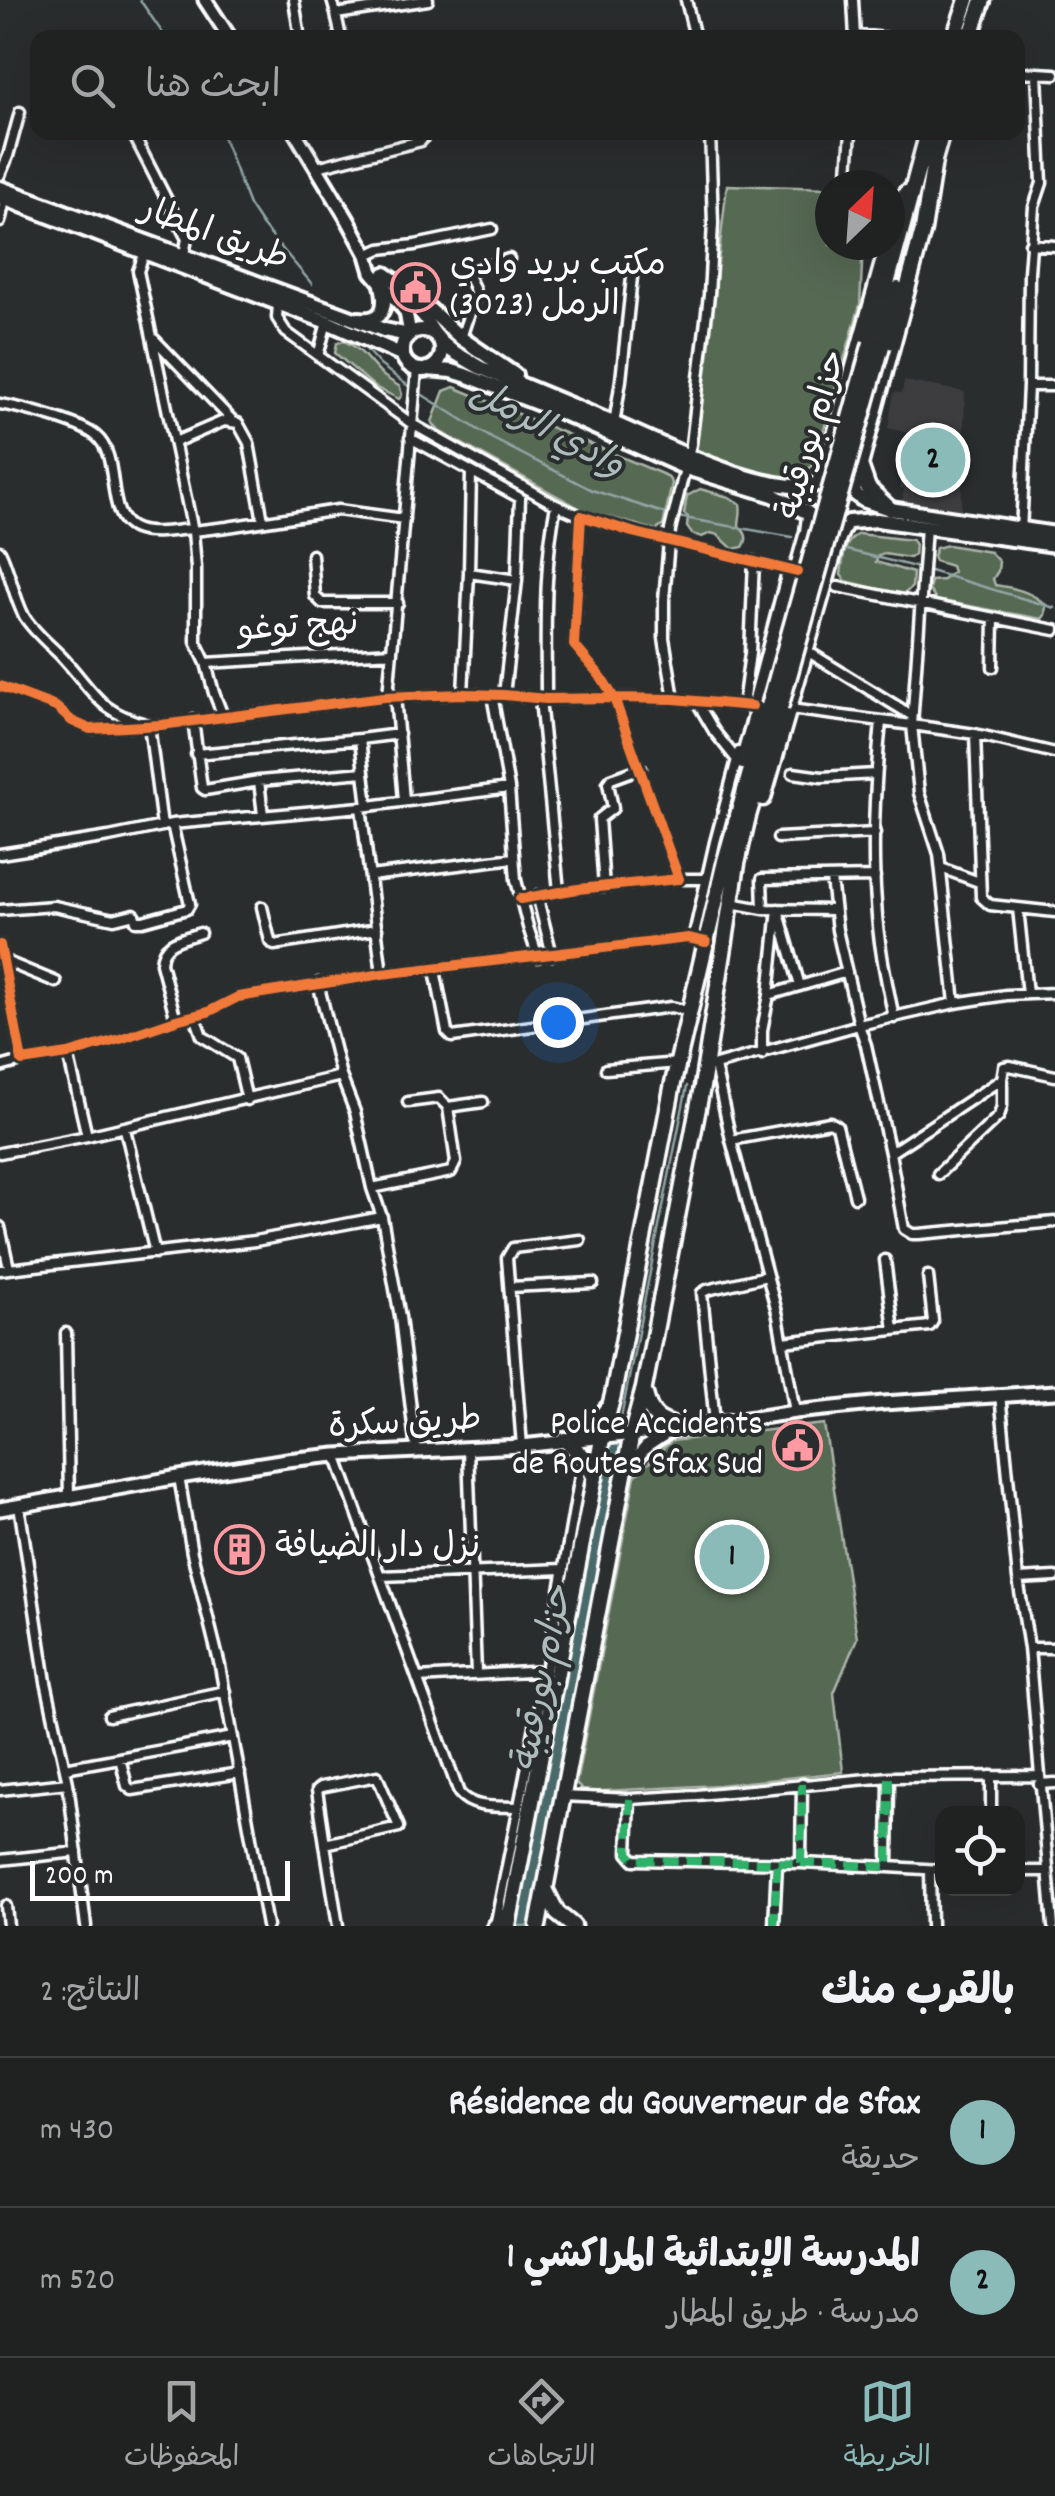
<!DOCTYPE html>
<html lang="ar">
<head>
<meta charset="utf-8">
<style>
  :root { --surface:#202222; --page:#282a2a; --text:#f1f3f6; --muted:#a2a4a5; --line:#3d3f40; --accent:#8bbbb9 }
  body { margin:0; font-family:Dekko,"Playpen Sans Arabic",sans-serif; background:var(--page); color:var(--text); direction:rtl }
  .controls { position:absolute; right:30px; bottom:30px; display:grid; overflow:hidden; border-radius:20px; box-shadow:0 10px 40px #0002 }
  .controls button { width:90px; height:90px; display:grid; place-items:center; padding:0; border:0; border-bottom:2px solid var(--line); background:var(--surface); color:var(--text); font:50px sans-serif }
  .compass { position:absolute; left:815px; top:170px; width:90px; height:90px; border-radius:50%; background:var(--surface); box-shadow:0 10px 40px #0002; rotate:25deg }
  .scale { position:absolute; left:30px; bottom:25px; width:260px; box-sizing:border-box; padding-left:10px; border:5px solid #fff; border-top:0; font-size:28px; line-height:35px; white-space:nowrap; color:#fff; -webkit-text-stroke:8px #2a2d2e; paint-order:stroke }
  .you { position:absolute; left:558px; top:1022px; width:35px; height:35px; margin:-25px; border:8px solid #fff; border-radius:50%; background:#1a73e8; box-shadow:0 0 0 15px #1a73e833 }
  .badge { display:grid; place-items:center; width:65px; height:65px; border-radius:50%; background:var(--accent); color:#111; font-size:32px; font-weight:700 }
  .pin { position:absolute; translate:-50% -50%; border:5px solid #fff; box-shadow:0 2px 10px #0006 }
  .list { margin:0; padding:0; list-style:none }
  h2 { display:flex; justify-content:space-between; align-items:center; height:130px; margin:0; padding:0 40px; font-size:42px }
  h2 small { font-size:32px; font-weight:400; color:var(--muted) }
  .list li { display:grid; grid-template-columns:65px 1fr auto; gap:30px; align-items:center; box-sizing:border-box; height:150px; padding:0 40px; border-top:2px solid var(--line) }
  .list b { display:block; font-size:38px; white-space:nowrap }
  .list p { margin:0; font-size:32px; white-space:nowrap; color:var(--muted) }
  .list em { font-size:32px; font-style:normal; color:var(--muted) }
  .icon { flex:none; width:55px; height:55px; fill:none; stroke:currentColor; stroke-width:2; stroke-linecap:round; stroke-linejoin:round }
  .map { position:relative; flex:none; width:1055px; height:1926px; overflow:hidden; direction:ltr }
  .search { position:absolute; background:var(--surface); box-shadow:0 10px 40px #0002; left:30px; right:30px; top:30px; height:110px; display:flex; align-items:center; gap:25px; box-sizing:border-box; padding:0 35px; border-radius:20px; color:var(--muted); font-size:38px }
  .sheet { height:430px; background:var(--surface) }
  nav { display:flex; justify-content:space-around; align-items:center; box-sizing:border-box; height:140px; border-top:2px solid var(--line); background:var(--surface); font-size:28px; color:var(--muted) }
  nav a { display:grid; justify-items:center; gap:5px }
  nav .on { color:var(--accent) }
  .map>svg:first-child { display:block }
  .built { fill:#3e3c40 }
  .green { fill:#576953; stroke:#abb4a9; stroke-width:2.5 }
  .water { fill:#4a696b; stroke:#92a5a6; stroke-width:2.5 }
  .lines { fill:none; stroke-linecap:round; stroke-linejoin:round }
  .stream { stroke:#92a5a6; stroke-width:2.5 }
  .street-casing { stroke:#fff; stroke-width:15 }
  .secondary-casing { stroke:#fff; stroke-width:19 }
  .primary-casing { stroke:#fff; stroke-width:20 }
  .highway-casing { stroke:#fff; stroke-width:21 }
  .street { stroke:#2a2d2e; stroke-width:8 }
  .secondary { stroke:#2a2d2e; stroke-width:11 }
  .primary { stroke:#2a2d2e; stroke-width:12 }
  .highway { stroke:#2a2d2e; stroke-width:14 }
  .highway-bridge-casing { stroke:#fff; stroke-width:21; stroke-linecap:butt }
  .highway-bridge { stroke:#2a2d2e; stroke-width:14 }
  .quiet { stroke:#2db169; stroke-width:8; stroke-dasharray:15 8; stroke-linecap:butt }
  .cycleway-casing { stroke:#2a2d2e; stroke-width:16 }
  .cycleway { stroke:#f17a3a; stroke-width:10 }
  .labels { text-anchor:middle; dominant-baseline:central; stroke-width:8; stroke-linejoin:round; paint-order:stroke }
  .street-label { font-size:35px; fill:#fff; stroke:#2a2d2e }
  .poi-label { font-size:35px; fill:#fff; stroke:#2a2d2e; text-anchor:start }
  .water-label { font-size:38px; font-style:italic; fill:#aebcbc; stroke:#2a2d2e }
</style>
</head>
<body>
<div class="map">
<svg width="1055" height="1926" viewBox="0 0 1055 1926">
  <rect width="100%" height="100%" fill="#2a2d2e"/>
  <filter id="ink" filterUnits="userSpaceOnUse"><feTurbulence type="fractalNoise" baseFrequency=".01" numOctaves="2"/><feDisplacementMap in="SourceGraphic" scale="20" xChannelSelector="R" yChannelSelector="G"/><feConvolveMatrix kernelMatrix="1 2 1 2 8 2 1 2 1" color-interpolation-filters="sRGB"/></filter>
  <g filter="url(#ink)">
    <path class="built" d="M904,381L965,392L961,511L902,502L904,489L900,488L909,433L888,428L894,392L902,393Z"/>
    <path class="green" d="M727,185L830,188V245H863L860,305L815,460C811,468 806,474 798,477C780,484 716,458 696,452Z
      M344,341C360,347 367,360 378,371C383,377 393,382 400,387L402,395L399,399L375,387L335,353L337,343Z
      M454,387L667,476L672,483L663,526L655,530L583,510L439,431L432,422L444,391Z
      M700,489L729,497L740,504C742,512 739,518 739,526C746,533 749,538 743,547L733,549L718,535L711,533L702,537L692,534L687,527L688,517L684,514L687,496Z
      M858,534L912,540L915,545L914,555L910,558L884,554L878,556L876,562L913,573L912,587L903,595L846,581L841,575C843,560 843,542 858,534Z
      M948,545L990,552L999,562L998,571L993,579L995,585C1015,588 1030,591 1046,605L1045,615L1042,619L936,600L929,590L931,581L943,580L953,572L951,566L935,561L933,556L936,548Z
      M824,1424L857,1638L834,1693L843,1772L719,1785L584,1792L576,1784L635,1476L671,1441Z"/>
    <path class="water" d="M623,1440L606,1544L532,1926H515L606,1443Z"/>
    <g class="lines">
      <path class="stream" d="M140,0L166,38
        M221,132L249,205L263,226L312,284
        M361,344L380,365L411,388
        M418,392L493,439L592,490L670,515
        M678,517L792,537
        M843,549L919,568
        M927,570L1055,608
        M619,1428L687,1086"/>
      <defs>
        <path id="street" d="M294,0L300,38
          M332,0L336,14L428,0
          M686,0L695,38
          M853,0L855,38
          M336,14L341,38
          M855,35L886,38
          M1018,72L1055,74
          M132,132L187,239L183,259
          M317,167L421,141L427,132
          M0,175L8,156L20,112
          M850,185L848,172L851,132
          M0,222L5,200
          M1030,244L1055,246
          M145,252L138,271L193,531L227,527L338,510L404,519
          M367,255L380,249L415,245L492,229
          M278,304L277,318L286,332L412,424L556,505L581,516
          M461,338L475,295C476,286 467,280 469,272L509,259
          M155,340L232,420
          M318,356L327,322
          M1028,386H1055
          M0,404C23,408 79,422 96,436C123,458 102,520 138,530C154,535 176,530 192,529
          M614,424L621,380L632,277
          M410,438L520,498L517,580L504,695
          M175,442L224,421L238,423L249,443L263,521
          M193,531L196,568V642L206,663L214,693L223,716
          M1021,532L1028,386L1029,272L1034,207L1042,183L1037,74
          M0,551C10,571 13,595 24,616C33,631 48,643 61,656C95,692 96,711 149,725L162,826
          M312,555L315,596L322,603H398
          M469,573L517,580
          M838,587L1055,630
          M807,651L911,715
          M206,663L392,652
          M993,667L994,619
          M0,686L56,707L72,721L90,729L161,725L384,697L463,694L504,695L546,699L614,698L674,699L752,706
          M463,694L469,573L471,472
          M492,695L509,788L516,880L528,927L538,957
          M388,696L417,369
          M395,696L404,800
          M540,699L559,891
          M546,699C546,636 543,568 556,505
          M674,699L664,638V600L670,530L691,444L709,295L713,223L710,132
          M697,702L714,731L737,760
          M743,705L750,653L754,561
          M790,709L912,725L926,527
          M751,710L788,569
          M193,720L202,788L205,790L259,781L364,772
          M881,722C875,781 871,842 876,902C878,941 886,979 894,1018
          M975,734L981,897L990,905L1018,908L1027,994
          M360,739L399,734
          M196,754L360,739L368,806
          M793,773L822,777L876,774
          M259,781L263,815
          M361,807L382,974
          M778,838L875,833
          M0,854L109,837L172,824L361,807L509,788
          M941,868L979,882
          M370,876L514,858
          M679,879H706
          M831,879L837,930L859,1025L866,1045L890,1153L904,1229L912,1234H919L1055,1222
          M604,887L599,819L613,808L608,783L611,779L641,768
          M537,895L552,955
          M520,899L578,889L679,879L614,698L602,678L574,645L581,516L632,532L797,572
          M731,903L763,909L834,910
          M262,907L270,941L274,945L377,929
          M1018,908L1055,912
          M763,909L762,879L875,877
          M778,909L769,995L847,972
          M0,910L54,906L114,919L134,914L136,921H143L187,909L190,904L172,824
          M779,913L800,986
          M693,939L715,842L739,752
          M0,945L22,1061L68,1054L120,1039L176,1020L208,1012L238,997L382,974L688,938L706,942
          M0,959L56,982
          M435,970L447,1032L452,1037L671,1007L689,1011
          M318,983L341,1076L355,1112L372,1188L382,1217L400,1317L416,1451
          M955,1003L939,854L919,793L912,725L975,734L1055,753
          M195,1016L202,1036L237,1058L247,1100
          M176,1020L161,963C162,941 182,939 200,933
          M68,1054L87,1136L341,1076
          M762,1054V1030L769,995
          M715,1066L731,1140L778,1316L795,1412
          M0,1067L22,1061
          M705,1068L859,1025L955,1003L1006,995L1055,993
          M606,1069L678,1063
          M408,1102L439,1098L448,1107
          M125,1129L155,1253
          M731,1140L830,1122L837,1126L855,1197
          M0,1153L87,1136
          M890,1153L1002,1079L1004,1067L1010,1066L1055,1076
          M938,1174L999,1116L1002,1106V1080
          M372,1188L451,1172L456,1162L448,1107L483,1102
          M0,1227L9,1268
          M885,1260L894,1330
          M0,1270L255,1241L382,1217
          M510,1287L593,1283
          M66,1333L69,1498
          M783,1342L930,1326L933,1321L928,1276
          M1000,1394L1018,1579L1029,1648L1053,1926
          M715,1423L702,1293L707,1290L767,1276
          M522,1446L507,1258L513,1248L580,1240
          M468,1449L476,1674
          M336,1455L459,1793C473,1810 499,1806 519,1807
          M179,1477L192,1553L220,1666L267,1926
          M19,1505L46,1682L68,1783L86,1926
          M380,1576L564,1569
          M1018,1579L1055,1577
          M1029,1648H1055
          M417,1678L546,1671
          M109,1716L225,1691
          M120,1758L127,1786L132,1790L240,1773
          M65,1768L233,1737
          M377,1776L399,1827L325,1844L317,1790L321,1787Z
          M1039,1784L1055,1783
          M0,1790L68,1783
          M561,1796L630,1799L697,1795L889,1777L1039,1776
          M630,1799L628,1853L634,1860L801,1863L802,1784
          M991,1814V1776
          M325,1844L338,1926
          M0,1860L77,1852
          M801,1863L888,1867L889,1777
          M888,1867L942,1870
          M930,1870L931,1926
          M1018,1871H1048
          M6,1906L8,1926
          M496,1921L546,1671L583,1458
          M774,1926L777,1863"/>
        <path id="secondary" d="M205,0L230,38
          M295,132L348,220L367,255L372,272L406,312L410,334
          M401,291L424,317L437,337
          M571,1437L592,1426L606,1408
          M627,1469L647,1446L668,1432
          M0,1509L179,1477L287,1460L336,1455L522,1446L671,1430L795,1412L883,1403L1055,1392
          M494,1926L511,1909"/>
        <path id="primary" d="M0,188L384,330L409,335
          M0,197L327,322L403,355
          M385,274L408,290L461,338L515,375
          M359,319C384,322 387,306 382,285
          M402 350a20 20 0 1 1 40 0a20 20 0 1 1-40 0Z
          M439,340L452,351L479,367C524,386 569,404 613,423C660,443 769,498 817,484
          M427,369L452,371L465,375L565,414L686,468L773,495L808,513
          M855,494L863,500L890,509L1055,534
          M849,522L877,520L1055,545"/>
        <path id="highway" d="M954,38L967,0
          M970,38L983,0
          M932,167L942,132
          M890,237L906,193
          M871,343L928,132
          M882,346L898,289
          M860,465L868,488L890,509
          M819,482L828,460L888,245
          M853,491L923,230L934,161
          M743,762L808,532L810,517
          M763,798L838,538L844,525
          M645,1394C651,1418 658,1421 681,1428
          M565,1440L583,1456L595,1478
          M545,1889L557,1913L573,1926
          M508,1926L604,1429L613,1395L673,1083L725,861L769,706
          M538,1926L632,1433L644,1388L702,1087L737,864L748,816L780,708"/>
      </defs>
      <use href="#street" class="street-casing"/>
      <use href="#secondary" class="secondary-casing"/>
      <use href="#primary" class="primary-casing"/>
      <use href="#highway" class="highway-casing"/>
      <use href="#street" class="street"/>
      <use href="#secondary" class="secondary"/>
      <use href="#primary" class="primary"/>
      <use href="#highway" class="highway"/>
      <defs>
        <path id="highway-bridge" d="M769,706L871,343
          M780,708L882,346"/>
      </defs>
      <use href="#highway-bridge" class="highway-bridge-casing"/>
      <use href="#highway-bridge" class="highway-bridge"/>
      <path class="quiet" d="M630,1799L628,1853L634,1860L801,1863L802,1784
        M801,1863L888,1867L889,1777
        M774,1926L777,1863"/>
      <defs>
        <path id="cycleway" d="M0,686L56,707L72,721L90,729L161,725L384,697L463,694L504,695L546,699L614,698L674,699L752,706
          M520,899L578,889L679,879L614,698L602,678L574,645L581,516L632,532L797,572
          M0,945L22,1061L68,1054L120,1039L176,1020L208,1012L238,997L382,974L688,938L706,942"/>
      </defs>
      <use href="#cycleway" class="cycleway-casing"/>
      <use href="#cycleway" class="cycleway"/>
    </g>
  </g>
  <defs>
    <symbol id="civic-ring" viewBox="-11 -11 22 22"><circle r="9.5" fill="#2a2d2e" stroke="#ff9aa2" stroke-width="1.5"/><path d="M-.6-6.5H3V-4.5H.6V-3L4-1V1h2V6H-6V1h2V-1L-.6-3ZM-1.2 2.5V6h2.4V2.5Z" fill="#ff9aa2"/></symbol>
    <symbol id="building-ring" viewBox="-11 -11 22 22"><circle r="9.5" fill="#2a2d2e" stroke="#ff9aa2" stroke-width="1.5"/><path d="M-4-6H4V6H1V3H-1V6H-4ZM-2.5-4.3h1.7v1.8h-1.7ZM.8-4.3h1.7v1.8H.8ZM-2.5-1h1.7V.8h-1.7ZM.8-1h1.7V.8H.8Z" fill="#ff9aa2"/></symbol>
  </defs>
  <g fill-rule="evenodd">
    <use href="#civic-ring" x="388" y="260" width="55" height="55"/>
    <use href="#civic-ring" x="770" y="1418" width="55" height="55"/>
    <use href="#building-ring" x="212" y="1522" width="55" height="55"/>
  </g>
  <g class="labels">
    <g class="street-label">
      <text transform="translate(214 236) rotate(20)">طريق المطار</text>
      <text transform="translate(814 435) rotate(-74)">حزام بورقيبة</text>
      <text transform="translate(298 629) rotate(-3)">نهج توغو</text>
      <text transform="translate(405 1425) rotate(-3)">طريق سكرة</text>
    </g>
    <g class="poi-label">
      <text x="450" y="267">مكتب بريد وادي<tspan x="450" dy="40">الرمل (3023)</tspan></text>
      <text x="763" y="1426" text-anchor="end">Police Accidents<tspan x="763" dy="40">de Routes Sfax Sud</tspan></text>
      <text x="275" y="1549">نزل دار الضيافة</text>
    </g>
    <g class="water-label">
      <text transform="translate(546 431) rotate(28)">وادي الرمل</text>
      <text transform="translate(545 1679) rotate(-79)">حزام بورقيبة</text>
    </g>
  </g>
</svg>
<div class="controls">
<button><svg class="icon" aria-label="locate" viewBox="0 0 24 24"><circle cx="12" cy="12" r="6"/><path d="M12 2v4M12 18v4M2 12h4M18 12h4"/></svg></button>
</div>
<svg class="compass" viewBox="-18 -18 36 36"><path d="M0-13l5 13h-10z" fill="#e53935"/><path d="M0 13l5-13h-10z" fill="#a2a4a5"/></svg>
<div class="scale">200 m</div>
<div class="you"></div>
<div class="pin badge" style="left:732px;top:1557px">1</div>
<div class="pin badge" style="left:933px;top:460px">2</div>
<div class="search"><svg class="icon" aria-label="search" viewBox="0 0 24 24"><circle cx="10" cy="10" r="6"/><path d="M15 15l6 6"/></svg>ابحث هنا</div>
</div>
<section class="sheet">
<h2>بالقرب منك<small>النتائج: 2</small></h2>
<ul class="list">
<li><span class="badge">1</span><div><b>Résidence du Gouverneur de Sfax</b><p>حديقة</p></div><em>430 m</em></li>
<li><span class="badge">2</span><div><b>المدرسة الإبتدائية المراكشي 1</b><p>مدرسة · طريق المطار</p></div><em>520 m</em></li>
</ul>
</section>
<nav>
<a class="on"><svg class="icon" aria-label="map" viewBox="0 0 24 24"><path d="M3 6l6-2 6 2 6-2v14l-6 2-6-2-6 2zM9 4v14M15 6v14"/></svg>الخريطة</a>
<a><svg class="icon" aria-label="directions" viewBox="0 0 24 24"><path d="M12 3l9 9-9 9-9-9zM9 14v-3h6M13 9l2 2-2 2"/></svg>الاتجاهات</a>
<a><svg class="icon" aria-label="saved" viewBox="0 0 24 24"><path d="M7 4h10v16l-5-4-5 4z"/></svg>المحفوظات</a>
</nav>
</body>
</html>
